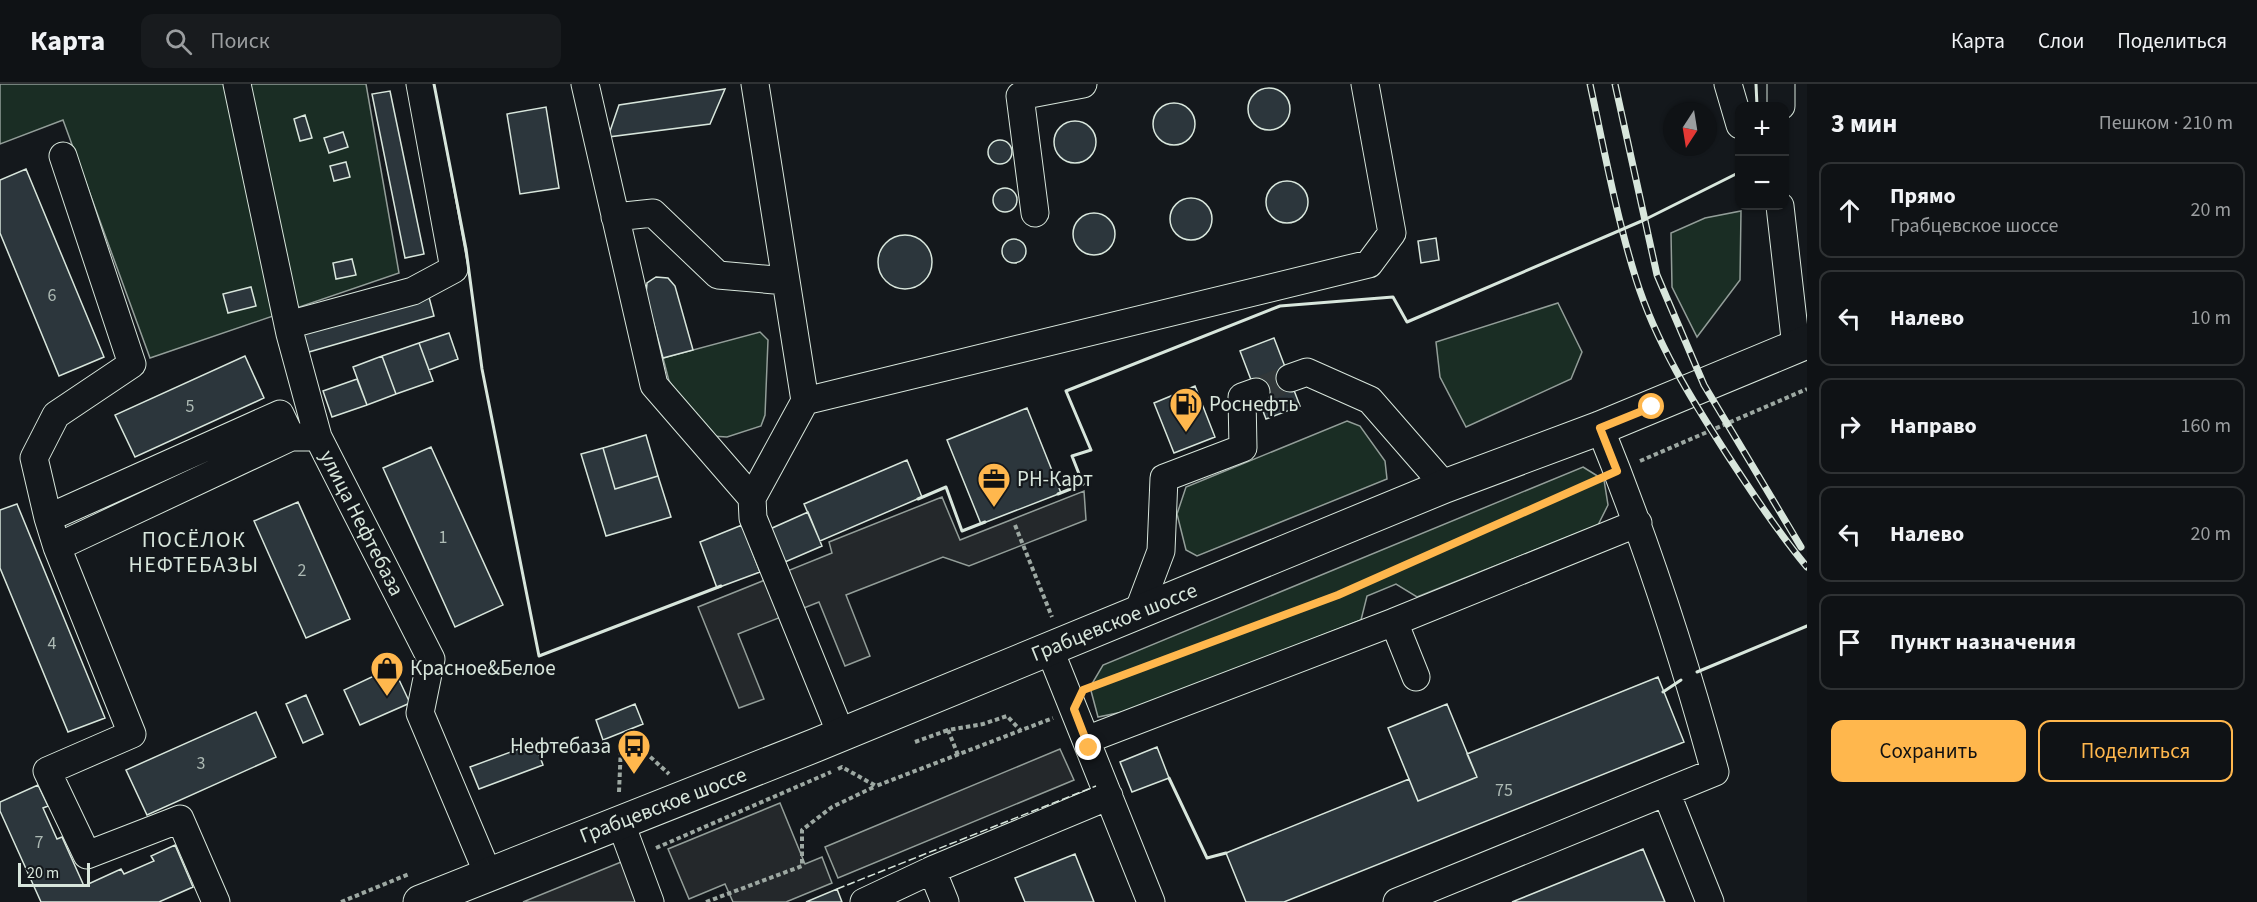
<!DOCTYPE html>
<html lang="ru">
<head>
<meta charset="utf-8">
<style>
  :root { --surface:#0f1215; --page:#181b1e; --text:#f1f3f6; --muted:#9b9ea0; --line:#2f3234; --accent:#ffb74d }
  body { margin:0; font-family:"Source Sans 3",sans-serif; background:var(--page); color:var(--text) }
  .controls { position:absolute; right:18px; top:18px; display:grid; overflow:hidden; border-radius:12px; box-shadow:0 2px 4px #0004 }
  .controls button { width:54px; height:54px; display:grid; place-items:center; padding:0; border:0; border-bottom:2px solid var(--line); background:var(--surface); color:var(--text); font:30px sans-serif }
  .compass { position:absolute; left:1663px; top:18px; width:54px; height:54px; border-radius:50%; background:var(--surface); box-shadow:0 2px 4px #0004; rotate:192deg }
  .scale { position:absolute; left:18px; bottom:15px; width:72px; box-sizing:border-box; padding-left:6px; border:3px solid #d8e6dc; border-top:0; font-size:16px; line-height:21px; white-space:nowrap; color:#d8e6dc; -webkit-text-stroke:4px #14181c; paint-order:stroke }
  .stop { position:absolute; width:18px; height:18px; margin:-14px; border:4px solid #ffb74d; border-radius:50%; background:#fff }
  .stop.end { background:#ffb74d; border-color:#fff; box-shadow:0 2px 6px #0008 }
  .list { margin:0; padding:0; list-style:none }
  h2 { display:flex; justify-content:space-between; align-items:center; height:78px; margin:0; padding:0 24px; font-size:26px }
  h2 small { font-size:20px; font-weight:400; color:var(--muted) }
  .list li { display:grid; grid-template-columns:39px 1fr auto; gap:18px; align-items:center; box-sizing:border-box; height:96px; margin:0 12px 12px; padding:0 12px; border:2px solid var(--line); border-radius:12px }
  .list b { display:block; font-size:22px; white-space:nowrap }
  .list p { margin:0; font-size:20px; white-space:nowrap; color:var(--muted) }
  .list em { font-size:20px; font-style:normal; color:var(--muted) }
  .actions { display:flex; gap:12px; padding:18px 24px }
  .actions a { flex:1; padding:14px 0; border:2px solid var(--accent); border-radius:12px; text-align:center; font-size:21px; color:var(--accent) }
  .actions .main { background:var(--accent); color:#111 }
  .icon { flex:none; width:33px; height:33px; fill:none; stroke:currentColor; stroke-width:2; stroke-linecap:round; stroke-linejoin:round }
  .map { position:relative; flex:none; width:1807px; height:818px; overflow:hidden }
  header { display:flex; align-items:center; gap:36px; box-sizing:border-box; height:84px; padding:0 30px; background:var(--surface); border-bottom:2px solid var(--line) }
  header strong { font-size:28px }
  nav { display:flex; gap:33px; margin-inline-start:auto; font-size:21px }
  .search { width:420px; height:54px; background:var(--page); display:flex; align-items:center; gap:15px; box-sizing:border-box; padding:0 21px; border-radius:12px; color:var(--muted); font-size:22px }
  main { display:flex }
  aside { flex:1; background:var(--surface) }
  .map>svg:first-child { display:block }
  .green { fill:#1a2d24; stroke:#939e99; stroke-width:1.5 }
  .parking { fill:#24282b; stroke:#939e99; stroke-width:1.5 }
  .building { fill:#2c363c; stroke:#d8e6dc; stroke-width:1.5 }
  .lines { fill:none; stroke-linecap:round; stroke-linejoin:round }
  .minor-tunnel { stroke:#313739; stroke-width:27; stroke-dasharray:27 14; stroke-linecap:butt }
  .minor-casing { stroke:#d8e6dc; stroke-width:29 }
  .major-casing { stroke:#d8e6dc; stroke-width:35 }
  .path { stroke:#9da8a2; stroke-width:4; stroke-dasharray:4.5 3; stroke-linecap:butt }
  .minor { stroke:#14181c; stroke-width:27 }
  .major { stroke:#14181c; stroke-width:33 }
  .rail-casing { stroke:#d8e6dc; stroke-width:7 }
  .rail { stroke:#14181c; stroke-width:4.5; stroke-dasharray:14; stroke-linecap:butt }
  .fence { stroke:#d8e6dc; stroke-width:1.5; stroke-dasharray:8 3; stroke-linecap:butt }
  .wall { stroke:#d8e6dc; stroke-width:3 }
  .route { stroke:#ffb74d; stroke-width:8 }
  .labels { text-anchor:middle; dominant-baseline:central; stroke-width:4.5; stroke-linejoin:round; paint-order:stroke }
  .number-label { font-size:18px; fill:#adbab4 }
  .poi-label { font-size:21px; fill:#d8e6dc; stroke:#14181c; text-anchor:start }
  .street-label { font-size:21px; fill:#d8e6dc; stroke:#14181c }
  .neighbourhood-label { font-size:22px; letter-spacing:1.5px; fill:#d8e6dc; stroke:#14181c }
</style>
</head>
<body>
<header>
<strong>Карта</strong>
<div class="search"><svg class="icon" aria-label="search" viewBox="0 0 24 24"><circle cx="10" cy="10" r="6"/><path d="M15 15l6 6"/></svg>Поиск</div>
<nav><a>Карта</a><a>Слои</a><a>Поделиться</a></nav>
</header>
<main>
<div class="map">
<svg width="1807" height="818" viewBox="0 0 1807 818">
  <rect width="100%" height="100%" fill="#14181c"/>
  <path class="green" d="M0,0H366L399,189L150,274L63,36L0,60Z
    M1741,127L1740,196L1697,253L1672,203L1671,149L1705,134Z
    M1558,219L1582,268L1571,295L1466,343L1440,293L1436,258Z
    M760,248L768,256L765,331L761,342L727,353L711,352L693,333L669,297L663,274Z
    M1347,337L1360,342L1385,377L1387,395L1197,472L1186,466L1177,430L1186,403Z
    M1583,383L1604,396L1608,421L1598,441L1417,513L1396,500L1367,512L1361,536L1132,626L1098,633L1090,603L1103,581Z"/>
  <path class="parking" d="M1084,407L1086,436L969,482L943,473L846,511L870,572L845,582L819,518L738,550L764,615L739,624L698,523L832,469L829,458L942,413L960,456Z
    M1060,665L1074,696L838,794L825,763Z
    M780,719L805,780L822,773L832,799L786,818H733L725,800L689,815L668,765Z
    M626,776L643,818H523Z"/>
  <path class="building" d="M1248 25a21 21 0 1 1 42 0a21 21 0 1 1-42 0Z
    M725,5L710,40L608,53L619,21Z
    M390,7L424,170L405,174L372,10Z
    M1153 40a21 21 0 1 1 42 0a21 21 0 1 1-42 0Z
    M546,23L559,104L520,110L507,30Z
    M305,31L312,54L300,57L294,35Z
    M1054 58a21 21 0 1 1 42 0a21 21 0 1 1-42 0Z
    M343,48L348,63L329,69L324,54Z
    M988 68a12 12 0 1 1 24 0a12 12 0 1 1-24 0Z
    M346,78L350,93L334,97L330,82Z
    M26,85L104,273L59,292L0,149V96Z
    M1266 118a21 21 0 1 1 42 0a21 21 0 1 1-42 0Z
    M993 116a12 12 0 1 1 24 0a12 12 0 1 1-24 0Z
    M1170 135a21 21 0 1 1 42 0a21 21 0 1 1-42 0Z
    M1073 150a21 21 0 1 1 42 0a21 21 0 1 1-42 0Z
    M878 178a27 27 0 1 1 54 0a27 27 0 1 1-54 0Z
    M1436,154L1439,176L1421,179L1418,157Z
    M1002 167a12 12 0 1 1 24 0a12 12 0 1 1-24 0Z
    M352,175L356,191L336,195L333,179Z
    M656,193L668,194L675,202L693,266L663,274L646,211L647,199Z
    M251,203L256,222L228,229L223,210Z
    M429,213L434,232L302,270L296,250Z
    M449,249L458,275L429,286L419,259Z
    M1274,254L1300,322L1266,335L1240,267Z
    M419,259L433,297L396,310L382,272Z
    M245,272L264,314L135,373L115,331Z
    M382,272L396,310L367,321L353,283Z
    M357,295L367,321L332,333L323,307Z
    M1195,302L1215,353L1174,369L1154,319Z
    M1027,324L1061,409L981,440L947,356Z
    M646,351L658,392L615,405L603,364Z
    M431,363L503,521L455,543L383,384Z
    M603,364L615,405L658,392L671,433L606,452L581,370Z
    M907,376L922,413L820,457L804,420Z
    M298,418L350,535L306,554L254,437Z
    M17,420L105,634L68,648L0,484V426Z
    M808,428L822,462L785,478L770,445Z
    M742,441L760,488L717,504L700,458Z
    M393,583L410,619L360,641L344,606Z
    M1658,593L1684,658L1284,818H1246L1226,769L1409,695L1418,717L1477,693L1467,670Z
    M306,611L323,650L303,659L286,620Z
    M635,620L643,640L603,656L596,636Z
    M1447,620L1477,693L1418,717L1388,644Z
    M256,628L276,673L147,731L126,686Z
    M535,659L543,681L479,705L470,683Z
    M1157,663L1169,694L1132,708L1120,678Z
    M38,701L48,722L43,724L57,755L62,753L84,802L121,785L124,790L154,777L151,772L175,761L193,803L159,818H41L0,727V718Z
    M1643,765L1665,818H1512Z
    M1075,770L1094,818H1025L1015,794Z
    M837,805L842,818H806Z"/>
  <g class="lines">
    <path class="minor-tunnel" d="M1256,308L1290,294"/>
    <defs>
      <path id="minor" d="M237,0L290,250L318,353
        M585,0L654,301L752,414
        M755,0L805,317L752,414L753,434L841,650
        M1728,0L1740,41
        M1781,0V22
        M1780,122L1796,263
        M1035,129L1020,12L1083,0
        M615,133L653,129L718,191L786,197
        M288,241L413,207L454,185L420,0
        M1290,294L1307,288L1370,316L1445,402
        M805,317L1369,180L1392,149L1365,0
        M1600,344C1646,457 1683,571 1715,688L1666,708
        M48,434L34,374L56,331L132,280L63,72
        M57,463L291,353H318L431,575L420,629L488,790
        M1138,528L1161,467L1164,394L1243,364L1242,313L1256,308
        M1049,564L1151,818
        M1416,593L1394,538L1638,439
        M1086,656L1394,538
        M620,737L650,818
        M932,786L945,818
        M216,818L180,735L87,771L47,687L132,650L57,463L48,434L280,330L291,353
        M864,818L932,786L1109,712
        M1397,818L1666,708L1710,818"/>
      <path id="major" d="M420,818L816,661L1445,402L1600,344L1807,258"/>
    </defs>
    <use href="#minor" class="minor-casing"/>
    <use href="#major" class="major-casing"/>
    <path class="path" d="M1640,377L1807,305
      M1015,441L1052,533
      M1091,603L1338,511L1595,397
      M915,658L948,646
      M958,671L948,646L983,640L1007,632L1021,647
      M838,685L842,683L876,702L1053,634
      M619,708L621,662L633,657L669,690
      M656,764L831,688
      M341,818L409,790
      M706,818L802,782V746L832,723L876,702"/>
    <use href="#minor" class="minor"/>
    <use href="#major" class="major"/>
    <defs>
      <path id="rail" d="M1590,0C1604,65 1616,131 1636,195C1656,259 1692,316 1728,372C1753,410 1778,448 1807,483
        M1615,0L1657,191L1704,301L1801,463"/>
    </defs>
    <use href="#rail" class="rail-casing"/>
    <use href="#rail" class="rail"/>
    <path class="fence" d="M837,805L1096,702"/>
    <path class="wall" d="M434,0L466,165L482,285L539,572L721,502
      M1756,0L1757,22
      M1058,410L1083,400L1072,372L1091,366L1066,307L1280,222L1393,213L1407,238L1644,136L1740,88
      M918,415L946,403L962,447L985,438
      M1697,588L1807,542
      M1663,608L1681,596
      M1169,694L1207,774L1226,769"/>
  </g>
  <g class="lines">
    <path class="route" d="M1089,664L1074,625L1083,606L1338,511L1617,387L1600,344L1652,323"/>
  </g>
  <defs>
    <symbol id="fuel-pin" viewBox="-11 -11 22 30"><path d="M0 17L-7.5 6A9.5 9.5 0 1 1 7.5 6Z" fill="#ffb74d" stroke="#14181c"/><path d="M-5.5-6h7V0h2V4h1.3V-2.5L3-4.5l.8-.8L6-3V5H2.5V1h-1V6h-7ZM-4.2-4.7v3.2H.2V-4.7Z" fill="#111"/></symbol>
    <symbol id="office-pin" viewBox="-11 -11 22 30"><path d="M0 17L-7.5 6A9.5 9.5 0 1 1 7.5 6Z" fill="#ffb74d" stroke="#14181c"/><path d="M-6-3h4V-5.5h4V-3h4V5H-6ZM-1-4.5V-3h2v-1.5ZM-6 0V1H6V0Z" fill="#111"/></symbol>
    <symbol id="shop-pin" viewBox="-11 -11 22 30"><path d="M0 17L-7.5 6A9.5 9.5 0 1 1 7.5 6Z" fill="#ffb74d" stroke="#14181c"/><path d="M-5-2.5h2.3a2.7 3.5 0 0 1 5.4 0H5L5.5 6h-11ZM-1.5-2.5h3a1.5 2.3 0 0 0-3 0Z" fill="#111"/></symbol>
    <symbol id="bus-pin" viewBox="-11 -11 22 30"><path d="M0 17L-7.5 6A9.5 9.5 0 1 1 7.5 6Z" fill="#ffb74d" stroke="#14181c"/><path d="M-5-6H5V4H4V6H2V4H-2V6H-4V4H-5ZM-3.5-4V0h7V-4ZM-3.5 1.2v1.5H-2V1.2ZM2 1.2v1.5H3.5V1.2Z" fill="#111"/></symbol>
  </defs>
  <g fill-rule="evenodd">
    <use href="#fuel-pin" x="1167" y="301" width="38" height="52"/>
    <use href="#office-pin" x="975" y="376" width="38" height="52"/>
    <use href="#shop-pin" x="368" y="565" width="38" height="52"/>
    <use href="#bus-pin" x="615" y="643" width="38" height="52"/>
  </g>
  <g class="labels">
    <g class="number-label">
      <text x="52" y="211">6</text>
      <text x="190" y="322">5</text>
      <text x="443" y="453">1</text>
      <text x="302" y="486">2</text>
      <text x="52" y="559">4</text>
      <text x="201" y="679">3</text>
      <text x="1504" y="706">75</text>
      <text x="39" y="758">7</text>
    </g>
    <g class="poi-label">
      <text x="1209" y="320">Роснефть</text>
      <text x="1017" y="395">РН-Карт</text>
      <text x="410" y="584">Красное&amp;Белое</text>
      <text x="611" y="662" text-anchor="end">Нефтебаза</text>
    </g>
    <g class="street-label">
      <text transform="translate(362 439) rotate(63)">улица Нефтебаза</text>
      <text transform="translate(1114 538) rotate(-22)">Грабцевское шоссе</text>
      <text transform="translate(663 721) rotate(-21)">Грабцевское шоссе</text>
    </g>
    <g class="neighbourhood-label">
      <text x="194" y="456">ПОСЁЛОК<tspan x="194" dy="25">НЕФТЕБАЗЫ</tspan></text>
    </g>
  </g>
</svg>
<div class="controls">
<button>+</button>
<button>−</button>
</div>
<svg class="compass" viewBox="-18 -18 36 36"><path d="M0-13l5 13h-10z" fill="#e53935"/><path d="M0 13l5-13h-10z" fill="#9b9ea0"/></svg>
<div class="scale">20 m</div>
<div class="stop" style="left:1652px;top:323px"></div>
<div class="stop end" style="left:1089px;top:664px"></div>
</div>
<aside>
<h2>3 мин<small>Пешком · 210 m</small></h2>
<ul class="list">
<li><svg class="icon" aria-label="ahead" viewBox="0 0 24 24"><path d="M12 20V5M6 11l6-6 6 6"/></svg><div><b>Прямо</b><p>Грабцевское шоссе</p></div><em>20 m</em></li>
<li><svg class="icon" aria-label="left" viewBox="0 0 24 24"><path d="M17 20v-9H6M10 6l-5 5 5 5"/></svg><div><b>Налево</b></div><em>10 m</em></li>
<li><svg class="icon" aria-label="right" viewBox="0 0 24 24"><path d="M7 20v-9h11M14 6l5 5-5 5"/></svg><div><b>Направо</b></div><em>160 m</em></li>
<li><svg class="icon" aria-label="left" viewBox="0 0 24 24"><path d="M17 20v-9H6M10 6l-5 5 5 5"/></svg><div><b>Налево</b></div><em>20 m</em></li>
<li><svg class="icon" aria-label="arrive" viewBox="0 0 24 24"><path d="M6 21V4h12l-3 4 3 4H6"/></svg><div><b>Пункт назначения</b></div></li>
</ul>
<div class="actions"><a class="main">Сохранить</a><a>Поделиться</a></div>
</aside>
</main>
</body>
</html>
